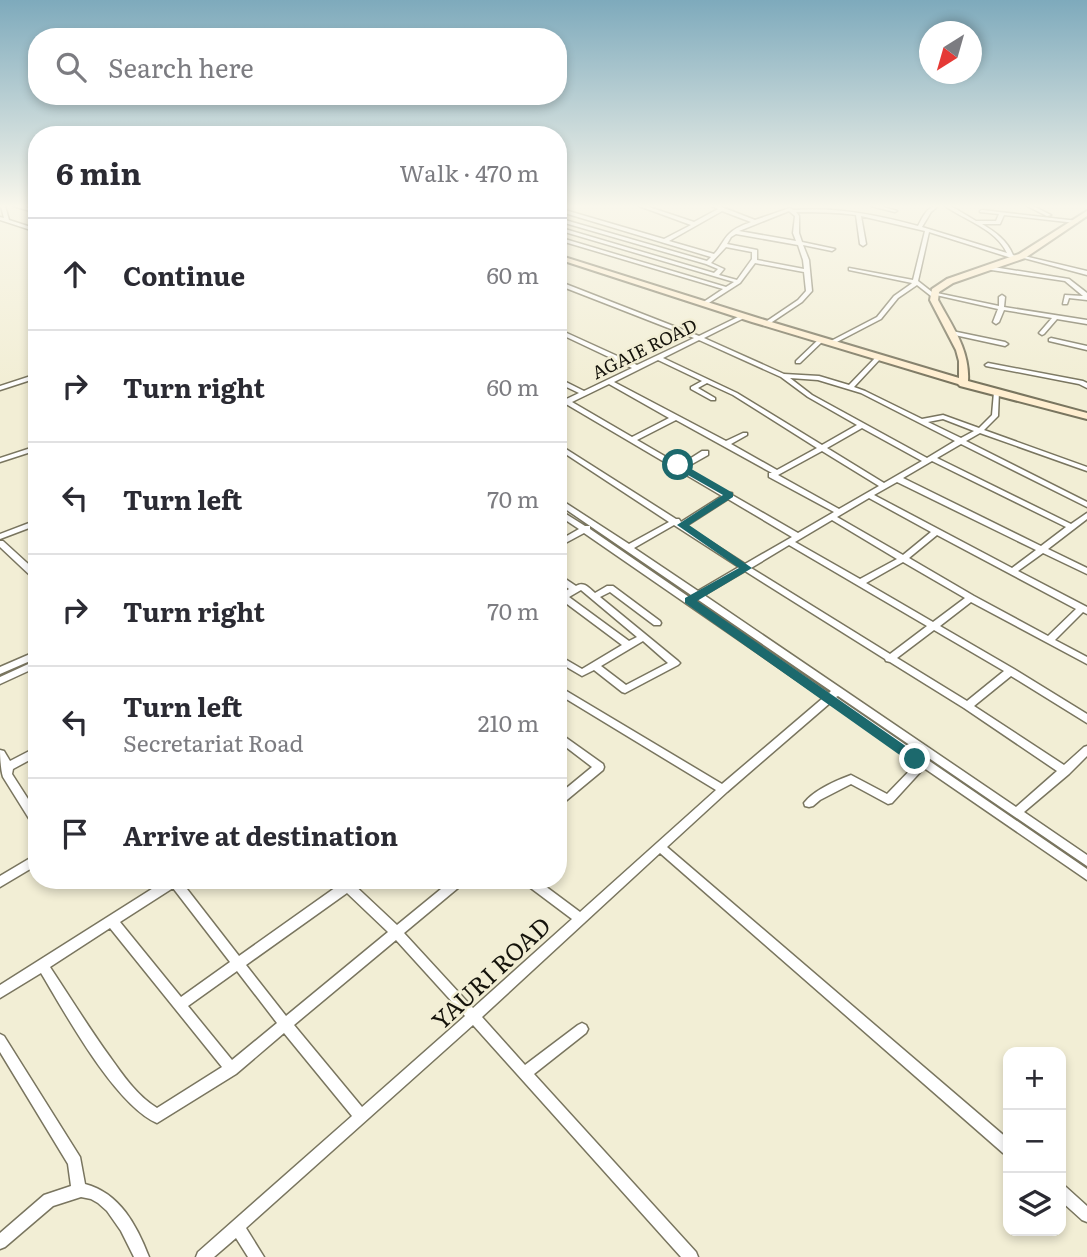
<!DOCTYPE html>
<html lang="en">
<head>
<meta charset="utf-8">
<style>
  :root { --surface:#fff; --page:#f7f7f7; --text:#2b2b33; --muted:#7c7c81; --line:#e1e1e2 }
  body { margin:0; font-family:Literata,serif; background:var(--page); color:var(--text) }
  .controls { position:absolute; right:21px; bottom:21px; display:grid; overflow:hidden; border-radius:14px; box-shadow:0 4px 10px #0003 }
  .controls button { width:63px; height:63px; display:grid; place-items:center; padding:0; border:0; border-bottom:2px solid var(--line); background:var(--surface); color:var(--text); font:35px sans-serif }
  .compass { position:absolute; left:919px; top:21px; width:63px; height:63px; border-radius:50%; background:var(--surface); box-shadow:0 4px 10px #0003; rotate:217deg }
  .stop { position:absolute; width:21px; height:21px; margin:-16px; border:5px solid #1c696d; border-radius:50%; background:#fff }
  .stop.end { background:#1c696d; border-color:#fff; box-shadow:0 2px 7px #0008 }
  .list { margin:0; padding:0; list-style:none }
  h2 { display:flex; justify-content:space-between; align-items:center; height:91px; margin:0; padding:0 28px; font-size:30px }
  h2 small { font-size:23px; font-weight:400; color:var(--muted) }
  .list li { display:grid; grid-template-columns:46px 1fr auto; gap:21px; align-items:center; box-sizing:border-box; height:112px; padding:0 28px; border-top:2px solid var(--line) }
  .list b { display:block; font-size:26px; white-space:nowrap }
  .list p { margin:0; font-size:23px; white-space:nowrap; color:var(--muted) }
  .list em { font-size:23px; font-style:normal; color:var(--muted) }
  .icon { flex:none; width:38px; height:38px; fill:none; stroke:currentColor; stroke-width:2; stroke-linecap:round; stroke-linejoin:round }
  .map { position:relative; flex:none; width:1087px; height:1257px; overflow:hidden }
  .search { position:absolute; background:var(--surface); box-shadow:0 4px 10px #0003; left:28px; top:28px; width:539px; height:77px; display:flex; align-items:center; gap:18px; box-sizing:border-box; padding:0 24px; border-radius:28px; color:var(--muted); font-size:26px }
  .panel { position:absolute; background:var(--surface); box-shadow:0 4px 10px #0003; left:28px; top:126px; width:539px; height:763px; border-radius:28px }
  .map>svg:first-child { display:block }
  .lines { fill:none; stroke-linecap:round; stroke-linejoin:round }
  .street-casing { stroke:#79755f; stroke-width:3 }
  .secondary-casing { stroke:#79755f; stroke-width:4 }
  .street { fill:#fff; fill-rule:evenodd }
  .secondary { fill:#ffeed0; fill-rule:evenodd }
  .route { fill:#1c696d }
  .labels { text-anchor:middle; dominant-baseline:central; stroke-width:5; stroke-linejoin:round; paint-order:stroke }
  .far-street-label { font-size:18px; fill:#15130b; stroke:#f2eed5 }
  .near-street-label { font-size:24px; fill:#15130b; stroke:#f2eed5 }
</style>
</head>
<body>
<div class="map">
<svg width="1087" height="1257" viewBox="0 0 1087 1257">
  <rect width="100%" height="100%" fill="#f2eed5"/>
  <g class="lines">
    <defs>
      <path id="street" d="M1,206H5L9,220L37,229V232L0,220V217L4,218Z
        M13,206H21L37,210V213Z
        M639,206H646L694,222L718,209L712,206H719L755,220L790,208L793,210C836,207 877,215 918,226C923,217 927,206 938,206L931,212L922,227L1007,253C996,229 965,220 945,206H951L976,221H996L999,214L980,212V211L982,210L1078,221V222L1076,223L1004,215L1000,224H982C995,232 1007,240 1013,255L1021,258L1018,260L929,232L918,281L932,292L999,306V297L1002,295L1005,297L1004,307L1087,320V324L1057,319L1044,334L1042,335L1039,333L1052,318L1004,310L999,322L996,324L993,322L998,309L936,295L931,296L917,285L898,298L881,319L833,344H829V342L877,317L894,296L911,284L912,283L849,270V268L913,280L925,231L861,216L866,244L863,246L860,244L856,215C836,212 816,212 796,212L799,216V233L802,242L835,249L832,251L803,245L809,260L812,291L802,302L766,326L764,325V323L798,300L806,291L804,272L755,263L740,283L704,306L701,304L702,303L723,289L558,240V237L726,287L734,282L558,230V227L714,273L718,269L706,264L558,221V218L707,261L711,257L558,211V208L664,239L691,225ZM722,211L751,222C743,225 735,228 729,234C723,240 720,248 714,254L669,241ZM789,211L795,216L793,233L796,241L739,231ZM736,234L798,245L803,260L804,269L757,260V250L727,244L731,237ZM726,247L752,252V259L737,280L719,275L724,269L711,263Z
        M871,206H880L897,211L895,212Z
        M1027,206H1033L1051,215L1047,216Z
        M1020,255L1087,271V275L1020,257Z
        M987,266L1069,279L1087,293V300L1069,298L1067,304H1063L1065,295L1083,296L1065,281L985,269V267Z
        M558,281L699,336L740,316H744V318L704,338L784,374L819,376L849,385L877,356H881V358L854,387L865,391L922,419L943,415L979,428L992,415L994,392L995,391H999L998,416L984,430L1087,467V471L980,433L966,441L1087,502V507L961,444L937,458L1071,524L1087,513V519L1048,549L1087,568V574L1043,553L1018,571L1087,607V614L1083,612L1055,640L1087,657V664L971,602L940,626L1014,669L1087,714V723L1011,676L974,706L1064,765L1084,747L1087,746V756L1069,774L1024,812L1087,855V866L838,696L836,697L1087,869V880L924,768L892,803L888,804L851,784L820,800L813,806L809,807L805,806L804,803C814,790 835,781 851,775L887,794L917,763L830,703L727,792L667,847L1008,1139V1155L1003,1153L660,853L482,1017L525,1065L578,1025L582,1023L586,1025L588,1029L586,1033L534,1074L696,1252L698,1257H681L473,1025L246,1228L264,1257H248L236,1238L214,1257H196L198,1252L352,1116L284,1033L236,1074L157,1123C115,1105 65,1013 41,973L0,998V985L166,880H180L239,956L339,885L336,880H349L397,925L452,880H465L464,883L404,933L473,1008L572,919L524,883L523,880H537L580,912L716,790L558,694V686L722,784L823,698L584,533L558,547V541L579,529L558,515V509L585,526H590V529L689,597L691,595L558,504V498L629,544L669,522L558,449V444L676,519H679L681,522L722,496L566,404L558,408V403L579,393L558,383V378L584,391L632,368L558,333V329L637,365L694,338L558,285ZM699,340L781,377L808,397L857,425L822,445L737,393L663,358ZM658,360L702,381L691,387V389L711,400H715V398L698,388L707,383L733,395L817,448L777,470L731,444L747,435V433H743L726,441L614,382ZM790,378L818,380L861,393L955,441L927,458L812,395ZM609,384L669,418L632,437L572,402ZM943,419L974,431L961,438L928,422ZM676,420L772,473H769V477L834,512L798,533L732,495V493H728L685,468L708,455V451H702L680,465L637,440ZM862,428L922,461L884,483L827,448ZM822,451L879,486L839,509L778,475ZM932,461L1066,527L1041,546L903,478ZM897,482L1036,550L1012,568L874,495ZM869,498L931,532L903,555L837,517ZM728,499L792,537L745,564L686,526ZM832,520L897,559L860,579L795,542ZM674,525L739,567L698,591L634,548ZM937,535L1076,609L1048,636L974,596L909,558ZM789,545L927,626L890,654L751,568ZM903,562L965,598L933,622L866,583ZM745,571L885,659L886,661L890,662L964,708L1057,771L1016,807L704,595ZM697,599L831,691L829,693L694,600ZM934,630L1004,671L967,701L897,658ZM173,888L230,962L181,997L120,922ZM347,893L388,932L286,1016L246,965ZM110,928L222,1067L157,1108C137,1096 123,1075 110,1057C89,1028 70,997 50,967ZM396,940L465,1016L362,1107L294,1025ZM237,971L277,1023L232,1060L188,1006Z
        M952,331L1005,342L1008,344L1005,346L950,334L949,333Z
        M1051,338L1087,346V350L1049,341V339Z
        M819,339L824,340L800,363H796V361Z
        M988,363L1083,381L1087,383V388L1079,384L986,366L985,365Z
        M37,374V378L0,390V386Z
        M37,446V450L0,462V458Z
        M37,520V525L0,539V534Z
        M0,541H3L37,572V580L34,579L0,547Z
        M558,574L576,586C584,581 589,588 595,593L607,586H613L660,621L661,623L660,625H654L610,592L600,597L678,661L680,663L678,665L625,693L622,692L594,670L582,676L558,662V655L582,669L622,645L563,601L558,603V596L569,589L558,581ZM581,590L637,637L629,641L569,597ZM643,641L668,663L626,685L601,666Z
        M37,651V658L0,674V667Z
        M37,660V667L0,684V677Z
        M558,732L603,764L604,767L603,770L562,804L558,805V795L592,767L558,741Z
        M37,747V756L13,769L12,774L37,813V826L33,825L3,777C1,771 0,758 0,750L4,751L10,761Z
        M37,854V865L0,887V876Z
        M0,1034L4,1036L80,1157L85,1184C120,1193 137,1226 149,1257H134L121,1231L107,1211L98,1203L91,1199L81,1197L53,1206L5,1247L0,1249V1233L44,1195L71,1186L68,1164L0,1052Z
        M1061,1185L1066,1187L1087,1206V1222L1082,1220L1061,1201Z"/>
      <path id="secondary" d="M1087,211V216L1025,258L953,283L939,292L938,300C952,326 970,350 968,381L1087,413V419L960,386L958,384L752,322L558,259V255L758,318L959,378V361L956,350L930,300L932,289L947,279L1019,254Z"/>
    </defs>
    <use href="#street" class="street-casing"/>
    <use href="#secondary" class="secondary-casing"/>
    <use href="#street" class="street"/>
    <use href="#secondary" class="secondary"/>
  </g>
  <linearGradient id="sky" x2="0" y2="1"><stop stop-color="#7eaabc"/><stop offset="0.54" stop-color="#f9f7ec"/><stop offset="1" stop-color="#f9f7ec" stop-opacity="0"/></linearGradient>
  <rect width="1087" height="382" fill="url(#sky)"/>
  <path class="route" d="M674,463H681L733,493V497L689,525L752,568L697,601L920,756V763H911L685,603V598L739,568L677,525L723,495L674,467Z"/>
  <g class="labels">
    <g class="far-street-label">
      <text transform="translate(644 348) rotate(-26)">AGAIE ROAD</text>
    </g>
    <g class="near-street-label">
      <text transform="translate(490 972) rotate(-43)">YAURI ROAD</text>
    </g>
  </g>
</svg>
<div class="controls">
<button>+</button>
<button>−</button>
<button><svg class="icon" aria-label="layers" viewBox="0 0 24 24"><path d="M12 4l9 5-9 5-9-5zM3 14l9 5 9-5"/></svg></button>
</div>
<svg class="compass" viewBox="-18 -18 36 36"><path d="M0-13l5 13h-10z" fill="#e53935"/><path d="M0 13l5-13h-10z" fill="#7c7c81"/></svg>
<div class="stop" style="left:678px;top:465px"></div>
<div class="stop end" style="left:915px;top:759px"></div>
<div class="search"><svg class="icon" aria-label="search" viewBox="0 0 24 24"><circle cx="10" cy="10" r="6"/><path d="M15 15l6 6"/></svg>Search here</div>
<section class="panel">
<h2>6 min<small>Walk · 470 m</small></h2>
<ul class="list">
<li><svg class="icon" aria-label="ahead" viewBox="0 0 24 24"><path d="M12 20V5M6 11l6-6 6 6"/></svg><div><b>Continue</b></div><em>60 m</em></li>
<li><svg class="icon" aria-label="right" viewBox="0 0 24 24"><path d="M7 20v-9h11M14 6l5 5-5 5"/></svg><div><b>Turn right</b></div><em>60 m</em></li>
<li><svg class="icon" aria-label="left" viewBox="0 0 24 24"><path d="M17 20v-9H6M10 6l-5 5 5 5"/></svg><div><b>Turn left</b></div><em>70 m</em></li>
<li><svg class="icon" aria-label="right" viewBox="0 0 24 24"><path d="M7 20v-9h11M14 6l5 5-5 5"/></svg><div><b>Turn right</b></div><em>70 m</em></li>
<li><svg class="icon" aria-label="left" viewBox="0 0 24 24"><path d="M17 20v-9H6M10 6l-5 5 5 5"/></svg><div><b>Turn left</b><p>Secretariat Road</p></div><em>210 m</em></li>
<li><svg class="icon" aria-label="arrive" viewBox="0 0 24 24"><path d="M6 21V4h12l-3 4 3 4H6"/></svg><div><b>Arrive at destination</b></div></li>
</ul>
</section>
</div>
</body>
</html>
